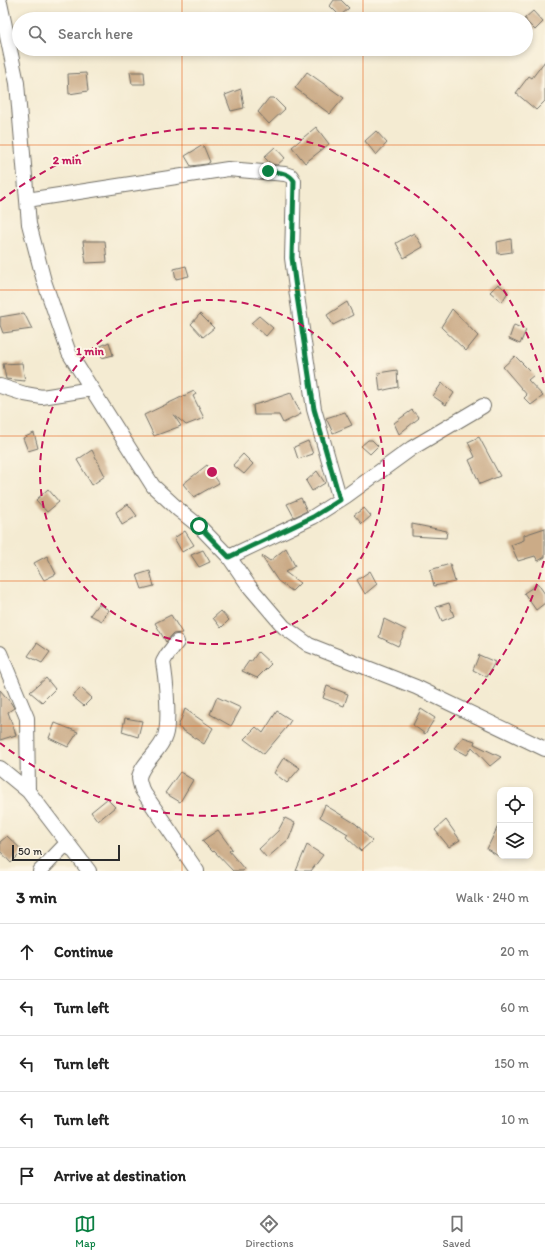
<!DOCTYPE html>
<html lang="en">
<head>
<meta charset="utf-8">
<style>
  :root { --surface:#fff; --page:#f6f6f6; --text:#222; --muted:#767676; --line:#e0e0e0; --accent:#0b8043 }
  body { margin:0; font-family:Itim,sans-serif; background:var(--page); color:var(--text) }
  .controls { position:absolute; right:12px; bottom:12px; display:grid; overflow:hidden; border-radius:8px; box-shadow:0 2px 6px #0003 }
  .controls button { width:36px; height:36px; display:grid; place-items:center; padding:0; border:0; border-bottom:1px solid var(--line); background:var(--surface); color:var(--text); font:20px sans-serif }
  .scale { position:absolute; left:12px; bottom:10px; width:108px; box-sizing:border-box; padding-left:4px; border:2px solid #2b2b2b; border-top:0; font-size:11px; line-height:14px; white-space:nowrap; color:#2b2b2b; -webkit-text-stroke:3px #fcf5e5; paint-order:stroke }
  .stop { position:absolute; width:12px; height:12px; margin:-9px; border:3px solid #0b8043; border-radius:50%; background:#fff }
  .stop.end { background:#0b8043; border-color:#fff; box-shadow:0 1px 4px #0008 }
  .list { margin:0; padding:0; list-style:none }
  h2 { display:flex; justify-content:space-between; align-items:center; height:52px; margin:0; padding:0 16px; font-size:17px }
  h2 small { font-size:13px; font-weight:400; color:var(--muted) }
  .list li { display:grid; grid-template-columns:26px 1fr auto; gap:12px; align-items:center; box-sizing:border-box; height:56px; padding:0 16px; border-top:1px solid var(--line) }
  .list b { display:block; font-size:15px; white-space:nowrap }
  .list em { font-size:13px; font-style:normal; color:var(--muted) }
  .icon { flex:none; width:22px; height:22px; fill:none; stroke:currentColor; stroke-width:2; stroke-linecap:round; stroke-linejoin:round }
  .map { position:relative; flex:none; width:545px; height:871px; overflow:hidden }
  .search { position:absolute; background:var(--surface); box-shadow:0 2px 6px #0003; left:12px; right:12px; top:12px; height:44px; display:flex; align-items:center; gap:10px; box-sizing:border-box; padding:0 14px; border-radius:22px; color:var(--muted); font-size:15px }
  .sheet { height:332px; background:var(--surface) }
  nav { display:flex; justify-content:space-around; align-items:center; box-sizing:border-box; height:56px; border-top:1px solid var(--line); background:var(--surface); font-size:11px; color:var(--muted) }
  nav a { display:grid; justify-items:center; gap:2px }
  nav .on { color:var(--accent) }
  .map>svg:first-child { display:block }
  .building { fill:#cbab87 }
  .lines { fill:none; stroke-linecap:round; stroke-linejoin:round }
  .street-casing { stroke:#716e65; stroke-width:16 }
  .street { stroke:#fff; stroke-width:14 }
  .route { stroke:#0b8043; stroke-width:5 }
  .grid { fill:none; stroke:#e8590c; stroke-width:1; stroke-opacity:0.55 }
  .ring { fill:none; stroke:#c2185b; stroke-width:2; stroke-dasharray:7 5 }
  .centre { fill:#c2185b; stroke:#fcf5e5; stroke-width:2 }
  .ring-label { font-size:12px; text-anchor:middle; font-weight:bold; fill:#c2185b; stroke:#fcf5e5; stroke-width:4; stroke-linejoin:round; paint-order:stroke }
</style>
</head>
<body>
<div class="map">
<svg width="545" height="871" viewBox="0 0 545 871">
  <rect width="100%" height="100%" fill="#fcf5e5"/>
  <filter id="ink" filterUnits="userSpaceOnUse"><feTurbulence type="fractalNoise" baseFrequency=".025" numOctaves="2"/><feDisplacementMap in="SourceGraphic" scale="8" xChannelSelector="R" yChannelSelector="G"/><feConvolveMatrix kernelMatrix="1 2 1 2 8 2 1 2 1" color-interpolation-filters="sRGB"/></filter>
  <filter id="wash" filterUnits="userSpaceOnUse"><feTurbulence type="fractalNoise" baseFrequency=".012" numOctaves="4" result="noise"/><feDisplacementMap in="SourceGraphic" scale="16" xChannelSelector="R" yChannelSelector="G"/><feGaussianBlur stdDeviation="0.9" result="paint"/><feColorMatrix in="noise" values="0 0 0 0 0 0 0 0 0 0 0 0 0 0 0 0 0 1.4 0 .05"/><feComposite in="paint" operator="in"/></filter>
  <g filter="url(#wash)">
    <rect width="100%" height="100%" fill="#f4ebd2"/>
    <g id="blocks">
      <path class="building" d="M334,0H341L349,8L340,16L330,6Z
        M533,11L543,22L535,30L526,21V19H524Z
        M545,61V101L536,110L516,93L529,76L532,78Z
        M130,72H144L145,84H132Z
        M307,72L344,98L330,114L295,88Z
        M86,73L88,91L69,94L68,74Z
        M241,89L244,108L231,111L225,95Z
        M269,98H274L285,109L269,124L258,112Z
        M316,127L329,144L305,163L292,147Z
        M376,131L387,143L376,155L365,141Z
        M203,145L210,162L207,164L191,166L185,156Z
        M275,147L285,158L277,165L271,164L264,157Z
        M414,233L423,247L404,258L396,243Z
        M511,239L512,252L498,254L497,242Z
        M83,241H105L107,262L86,263Z
        M186,266L189,276L176,279L174,269Z
        M498,284L508,292L502,302L490,292Z
        M347,302L353,315L333,325L327,315Z
        M452,309L478,336L466,351L441,327Z
        M24,313L32,329L3,333L0,325V317Z
        M200,314L214,328L203,337L191,324Z
        M259,316L273,328L266,336L251,323Z
        M514,325L526,330L520,344L509,339Z
        M109,342L113,355L102,358L97,348Z
        M515,356L534,375L528,380L543,396L531,405L524,398L527,395L503,367Z
        M22,363L25,381L6,379L3,364Z
        M397,370L398,387L380,391L378,373Z
        M442,383L454,393L446,405L433,396Z
        M194,391L196,394L193,396L204,418L186,425L173,414L181,426L154,436L144,415Z
        M291,393L301,414L283,423L279,415H254L253,405L261,403Z
        M412,410L419,418L399,434L394,423Z
        M345,412L352,425L333,433L326,418Z
        M34,433L38,448L28,451L23,438Z
        M479,437L500,476L480,484L469,460L475,457L468,442Z
        M368,440H372L378,446L370,454L361,446Z
        M308,441L313,454L298,459L294,447Z
        M92,450L105,476L92,485L77,460Z
        M243,454L253,464L244,474L233,465Z
        M207,465L219,483L194,497L183,484Z
        M317,471L325,483L312,491L306,481Z
        M48,489L59,502L47,512L36,500Z
        M301,498L307,511L294,517L287,504Z
        M128,504L137,516L122,525L116,512Z
        M364,508L371,516L362,524L354,515Z
        M412,524L447,531L446,538L412,536Z
        M545,528V557L538,561L535,556L518,561L511,545L524,540V535Z
        M185,531L194,545L182,552L174,538Z
        M286,548L295,566L285,572L300,583L292,591L278,581L262,557L263,556L270,561Z
        M203,550L210,562L199,567L191,555Z
        M47,556L56,574L44,580L34,563Z
        M450,564L455,582L434,586L430,570Z
        M150,571L154,586L142,589L137,575Z
        M370,571L377,584L365,594L357,580Z
        M538,584L545,594V603L536,610L524,593Z
        M449,603L454,616L442,621L436,607Z
        M98,604L109,610L102,621L90,615Z
        M221,611L229,620L221,628L213,618Z
        M171,615L182,633L173,634L166,642L155,623Z
        M384,619L406,630L398,646L379,637Z
        M37,643L50,652L42,663L28,656Z
        M258,652L271,664L257,678L242,671L249,661L251,662Z
        M479,655L495,662L487,677L473,670Z
        M46,678L55,689L42,702L30,692Z
        M327,686L348,694L344,706L323,698Z
        M81,688L92,698L84,706L72,696Z
        M0,690L11,703L14,708L8,712L16,735L0,740Z
        M217,697L241,708L231,726L210,714Z
        M185,709L213,728L204,744L178,727Z
        M421,709L435,718L425,734L413,725Z
        M277,711L291,720L286,728L264,754L244,739L256,727L263,733Z
        M125,718L142,721L138,737L122,732Z
        M55,723L78,732L68,747L49,738Z
        M463,737L475,741L474,744L501,757L490,766L472,747L467,755L454,748Z
        M284,757L300,768L287,783L274,773Z
        M180,772L193,780L180,802L165,793Z
        M107,799L115,807L98,821L91,812Z
        M325,805L356,824L372,841L361,851L346,837L348,834L320,817Z
        M285,818L295,823L289,839L267,858L259,849L278,831Z
        M446,820L460,840L449,847L435,830Z
        M500,822V857L487,849Z
        M218,830L232,849L229,851L244,869L243,871H233L214,851L213,852L202,841Z
        M7,836L23,851L11,863L0,851V842Z
        M307,845L323,855L311,871H296Z"/>
    </g>
  </g>
  <g filter="url(#ink)">
    <use href="#blocks" fill-opacity="0" stroke="#716e65" stroke-width="1"/>
    <g class="lines">
      <defs>
        <path id="street" d="M0,3L17,83L29,224L44,281L69,353L153,486L179,510L199,526L229,557L249,586L284,627L309,645L416,687L545,749
          M27,200L228,169L285,174L291,176L294,181L292,258L297,296L314,409L340,500
          M0,386L25,394L42,397L92,389
          M229,557L313,517L346,496L412,448L483,406
          M177,642L167,655L163,662C166,679 170,721 165,736C161,751 141,763 139,778C139,781 141,787 142,790L197,871
          M0,653L27,718L28,791
          M0,768L28,791L89,871
          M40,871L67,843"/>
      </defs>
      <use href="#street" class="street-casing"/>
      <use href="#street" class="street"/>
    </g>
  </g>
  <g class="lines" filter="url(#ink)">
    <path class="route" d="M199,526L229,557L313,517L340,500L314,409L297,296L292,258L294,181C288,172 278,173 268,171"/>
  </g>
  <path class="grid" d="M182,0V19M363,0V19M182,49V871M363,49V871M0,145H545M0,290H545M0,436H545M0,581H545M0,726H545"/>
  <g class="ring">
    <circle cx="212" cy="472" r="172"/>
    <path d="M544 561A344 344 0 0 1 0 743M0 201A344 344 0 0 1 544 383"/>
  </g>
  <circle cx="212" cy="472" r="6" class="centre"/>
  <g class="ring-label">
    <text x="67" y="164">2 min</text>
    <text x="90" y="355">1 min</text>
  </g>
</svg>
<div class="controls">
<button><svg class="icon" aria-label="locate" viewBox="0 0 24 24"><circle cx="12" cy="12" r="6"/><path d="M12 2v4M12 18v4M2 12h4M18 12h4"/></svg></button>
<button><svg class="icon" aria-label="layers" viewBox="0 0 24 24"><path d="M12 4l9 5-9 5-9-5zM3 14l9 5 9-5"/></svg></button>
</div>
<div class="scale">50 m</div>
<div class="stop" style="left:199px;top:526px"></div>
<div class="stop end" style="left:268px;top:171px"></div>
<div class="search"><svg class="icon" aria-label="search" viewBox="0 0 24 24"><circle cx="10" cy="10" r="6"/><path d="M15 15l6 6"/></svg>Search here</div>
</div>
<section class="sheet">
<h2>3 min<small>Walk · 240 m</small></h2>
<ul class="list">
<li><svg class="icon" aria-label="ahead" viewBox="0 0 24 24"><path d="M12 20V5M6 11l6-6 6 6"/></svg><div><b>Continue</b></div><em>20 m</em></li>
<li><svg class="icon" aria-label="left" viewBox="0 0 24 24"><path d="M17 20v-9H6M10 6l-5 5 5 5"/></svg><div><b>Turn left</b></div><em>60 m</em></li>
<li><svg class="icon" aria-label="left" viewBox="0 0 24 24"><path d="M17 20v-9H6M10 6l-5 5 5 5"/></svg><div><b>Turn left</b></div><em>150 m</em></li>
<li><svg class="icon" aria-label="left" viewBox="0 0 24 24"><path d="M17 20v-9H6M10 6l-5 5 5 5"/></svg><div><b>Turn left</b></div><em>10 m</em></li>
<li><svg class="icon" aria-label="arrive" viewBox="0 0 24 24"><path d="M6 21V4h12l-3 4 3 4H6"/></svg><div><b>Arrive at destination</b></div></li>
</ul>
</section>
<nav>
<a class="on"><svg class="icon" aria-label="map" viewBox="0 0 24 24"><path d="M3 6l6-2 6 2 6-2v14l-6 2-6-2-6 2zM9 4v14M15 6v14"/></svg>Map</a>
<a><svg class="icon" aria-label="directions" viewBox="0 0 24 24"><path d="M12 3l9 9-9 9-9-9zM9 14v-3h6M13 9l2 2-2 2"/></svg>Directions</a>
<a><svg class="icon" aria-label="saved" viewBox="0 0 24 24"><path d="M7 4h10v16l-5-4-5 4z"/></svg>Saved</a>
</nav>
</body>
</html>
